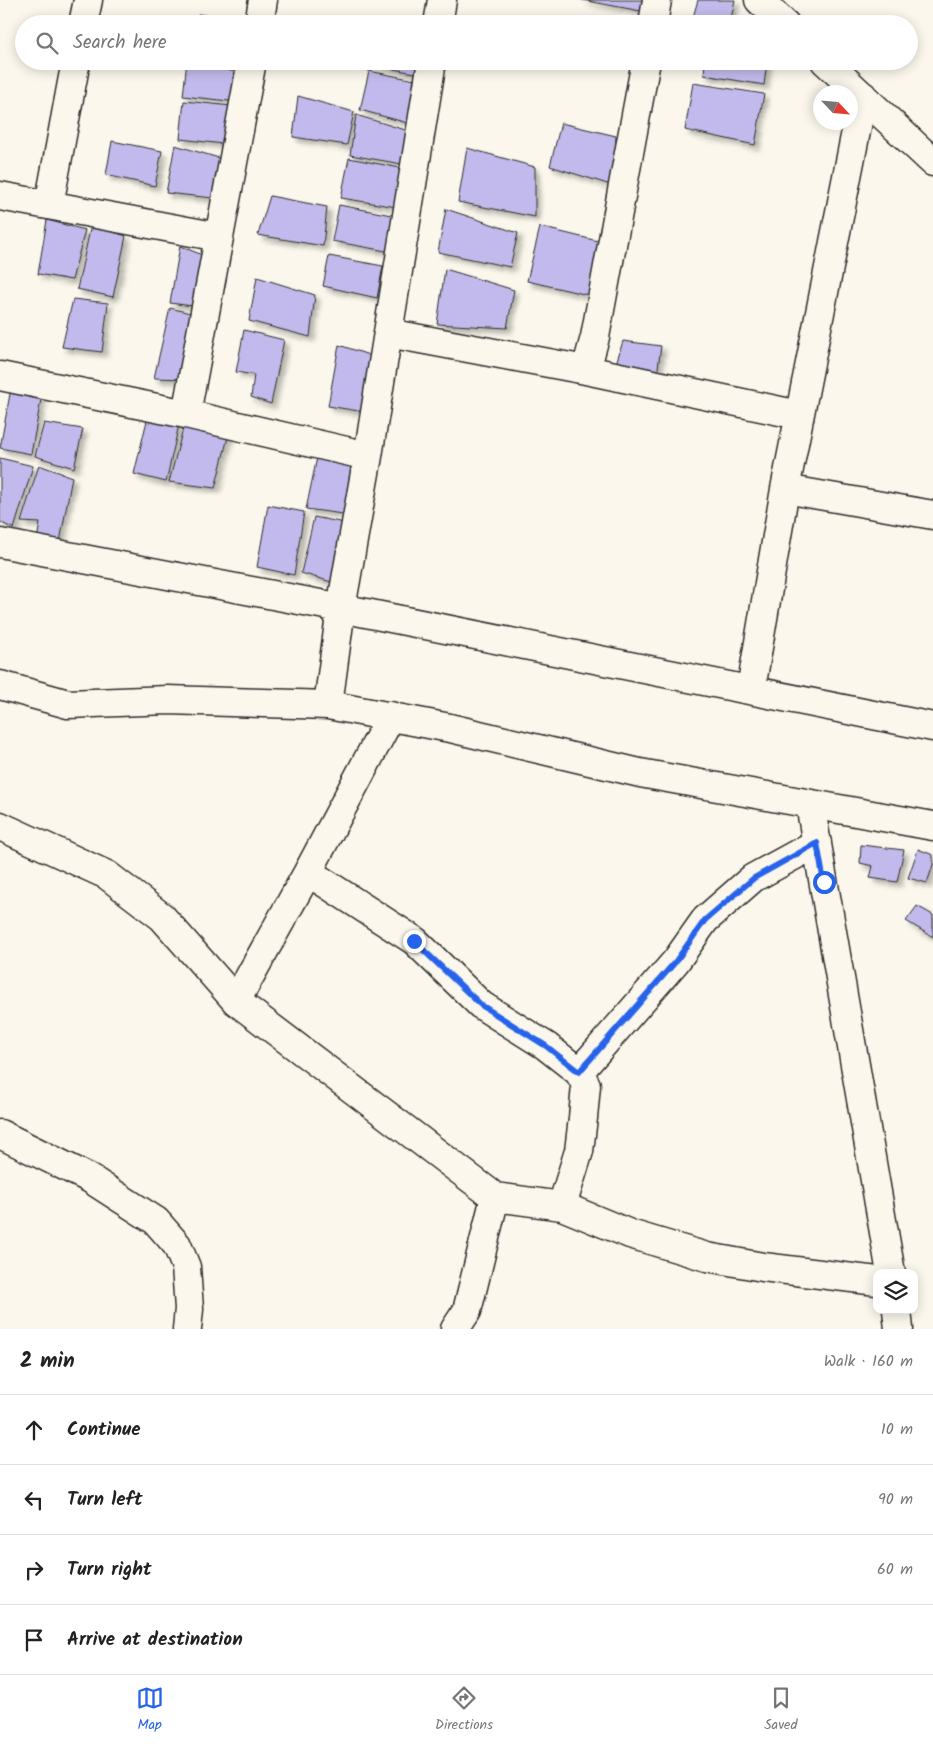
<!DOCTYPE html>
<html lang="en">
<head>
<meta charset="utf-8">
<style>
  :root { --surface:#fff; --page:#f2f2f2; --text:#222; --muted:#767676; --line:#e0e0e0; --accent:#2563eb }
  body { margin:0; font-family:Kalam,sans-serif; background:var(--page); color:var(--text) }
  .controls { position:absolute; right:15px; bottom:15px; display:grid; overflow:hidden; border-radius:10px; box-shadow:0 2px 12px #0003 }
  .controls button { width:45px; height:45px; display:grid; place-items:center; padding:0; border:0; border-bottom:1px solid var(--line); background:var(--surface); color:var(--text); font:25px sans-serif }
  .compass { position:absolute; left:813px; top:85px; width:45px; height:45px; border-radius:50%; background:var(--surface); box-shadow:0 2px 12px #0003; rotate:116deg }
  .stop { position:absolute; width:15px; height:15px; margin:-11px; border:4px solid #2563eb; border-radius:50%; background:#fff }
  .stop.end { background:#2563eb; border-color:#fff; box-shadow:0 1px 5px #0008 }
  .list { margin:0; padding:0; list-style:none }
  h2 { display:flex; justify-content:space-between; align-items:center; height:65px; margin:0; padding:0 20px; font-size:21px }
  h2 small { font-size:16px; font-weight:400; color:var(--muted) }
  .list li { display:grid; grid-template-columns:32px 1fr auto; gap:15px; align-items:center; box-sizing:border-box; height:70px; padding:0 20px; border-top:1px solid var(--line) }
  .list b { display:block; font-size:19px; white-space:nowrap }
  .list em { font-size:16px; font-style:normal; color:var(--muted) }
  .icon { flex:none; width:28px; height:28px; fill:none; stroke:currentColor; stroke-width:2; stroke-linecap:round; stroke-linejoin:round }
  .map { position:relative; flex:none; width:933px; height:1329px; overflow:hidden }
  .search { position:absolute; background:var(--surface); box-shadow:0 2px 12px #0003; left:15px; right:15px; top:15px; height:55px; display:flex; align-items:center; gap:12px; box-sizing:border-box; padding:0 18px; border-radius:28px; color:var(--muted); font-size:19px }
  .sheet { height:345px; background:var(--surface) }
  nav { display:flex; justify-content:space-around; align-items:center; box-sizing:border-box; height:70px; border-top:1px solid var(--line); background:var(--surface); font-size:14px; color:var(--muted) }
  nav a { display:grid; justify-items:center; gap:2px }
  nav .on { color:var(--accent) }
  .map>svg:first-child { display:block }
  .building { fill:#c2baec; stroke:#2b2b2b; filter:url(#shadow) }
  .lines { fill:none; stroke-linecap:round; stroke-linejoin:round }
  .minor-casing { stroke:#2b2b2b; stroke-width:31 }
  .minor { stroke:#fbf7ec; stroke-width:28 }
  .route { stroke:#2563eb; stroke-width:6 }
</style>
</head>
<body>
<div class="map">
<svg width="933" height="1329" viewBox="0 0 933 1329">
  <defs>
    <filter id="shadow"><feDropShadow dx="4.5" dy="4.5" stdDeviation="2.5" flood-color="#0004"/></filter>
  </defs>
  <rect width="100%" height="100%" fill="#fbf7ec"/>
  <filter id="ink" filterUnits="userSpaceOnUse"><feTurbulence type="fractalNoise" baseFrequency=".02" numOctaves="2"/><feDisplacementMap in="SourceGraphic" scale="10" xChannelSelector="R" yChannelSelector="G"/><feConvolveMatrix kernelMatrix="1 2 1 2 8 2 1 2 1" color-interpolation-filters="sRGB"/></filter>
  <g filter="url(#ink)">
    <path class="building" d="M582,0H647L646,12Z
      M698,0H735L730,24H691Z
      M198,14L253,23L196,24Z
      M187,61H200L244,75L238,102L183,96Z
      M367,61H427L425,75L367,64Z
      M705,61H767L764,85L704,75Z
      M369,71L425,82L415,125L360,110Z
      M693,83L764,94L755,145L685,130Z
      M298,96L354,112L347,145L293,137Z
      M184,101L241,107L232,145L180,139Z
      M356,115L412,132L408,165L350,155Z
      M561,123L616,136L614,186L550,166Z
      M112,141L162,151L155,186L106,175Z
      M175,145L229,161L222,199L166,193Z
      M467,148L535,167V217L458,202Z
      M349,158L410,170L403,208L341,198Z
      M270,196L327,207L323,246L258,235Z
      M339,205L402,217L391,252L332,241Z
      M446,209L518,233L510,267L438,252Z
      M47,220L85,230L72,280L38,274Z
      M91,225L126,236L113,297L77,289Z
      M540,227L606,243L597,297L527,281Z
      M180,246L210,258L200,307L170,303Z
      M329,256L383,266L377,298L323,286Z
      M445,269L514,290L507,328L437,324Z
      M257,277L315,295L310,337L249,321Z
      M73,299L108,303L102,352L62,347Z
      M170,308L198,315L186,379L154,378Z
      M244,330L284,340L271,404L251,397L254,375L236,372Z
      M623,341L661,346L657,375L615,367Z
      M339,345L378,358L371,413L328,406Z
      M12,383L42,394L31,454L0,448Z
      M149,412L180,420L166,482L134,474Z
      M185,421L230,429L215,488L169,482Z
      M44,423L83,429L74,468L35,456Z
      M319,448L355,457L343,514L306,509Z
      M0,458L33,466L14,529L0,522Z
      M39,465L72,477L60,542L37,539L40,523L21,522Z
      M268,505L304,512L294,575L257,567Z
      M314,517L350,524L338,584L301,573Z
      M861,845L904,850L897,882L870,878L873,866L860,863Z
      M918,849L933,855V865L927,883L908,878Z
      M917,906L933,915V937L906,921Z"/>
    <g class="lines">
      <defs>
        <path id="minor" d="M759,0L785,24
          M83,24L88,0
          M259,24L263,0
          M438,24L442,0
          M653,24L657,0
          M252,61L186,414L368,456
          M825,61L933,162
          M0,196L219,237
          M49,205L76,61
          M388,333L586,370L799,415
          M586,370L595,337L646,61
          M0,376L186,414
          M785,489L933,515
          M0,543L341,608L933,727
          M0,685L68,704L168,700L328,705L450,728L640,773L933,826
          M751,689L785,489L863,96
          M328,705L341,608L368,456L432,61
          M391,716L308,872L236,1001L495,1197L467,1311L455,1329
          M810,804L891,1273
          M0,826L107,875L162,917L236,1001
          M308,872L415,941L481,1005L546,1046L579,1072L586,1085L583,1118L579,1151L562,1206
          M579,1072L676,961L705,920L753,878L817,843
          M0,1134L89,1178L156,1221L177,1245L186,1267L189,1309L187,1329
          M495,1197L562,1206L630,1234L707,1257L763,1267L877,1281
          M897,1310L899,1329"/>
      </defs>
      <use href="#minor" class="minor-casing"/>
      <use href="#minor" class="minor"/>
    </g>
  </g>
  <g class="lines" filter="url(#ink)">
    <path class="route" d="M414,941L481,1005L546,1046L579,1072L676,961L705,920L754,878L817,843L824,882"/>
  </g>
</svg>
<div class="controls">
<button><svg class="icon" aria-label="layers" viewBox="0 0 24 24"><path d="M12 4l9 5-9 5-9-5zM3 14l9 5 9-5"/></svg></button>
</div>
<svg class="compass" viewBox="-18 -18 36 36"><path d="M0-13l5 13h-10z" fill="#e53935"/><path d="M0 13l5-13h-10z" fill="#767676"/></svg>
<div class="stop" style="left:824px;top:882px"></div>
<div class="stop end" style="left:414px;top:941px"></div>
<div class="search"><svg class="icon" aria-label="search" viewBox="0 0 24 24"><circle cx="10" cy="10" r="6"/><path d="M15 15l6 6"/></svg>Search here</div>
</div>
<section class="sheet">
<h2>2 min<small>Walk · 160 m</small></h2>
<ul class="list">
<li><svg class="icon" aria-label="ahead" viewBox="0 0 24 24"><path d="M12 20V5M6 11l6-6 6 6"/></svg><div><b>Continue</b></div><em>10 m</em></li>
<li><svg class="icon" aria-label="left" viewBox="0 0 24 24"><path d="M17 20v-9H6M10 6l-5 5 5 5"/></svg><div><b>Turn left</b></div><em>90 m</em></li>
<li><svg class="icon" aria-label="right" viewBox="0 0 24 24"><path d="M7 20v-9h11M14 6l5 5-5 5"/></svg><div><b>Turn right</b></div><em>60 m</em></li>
<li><svg class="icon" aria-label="arrive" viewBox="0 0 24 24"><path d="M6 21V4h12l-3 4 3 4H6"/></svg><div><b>Arrive at destination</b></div></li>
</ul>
</section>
<nav>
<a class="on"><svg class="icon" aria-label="map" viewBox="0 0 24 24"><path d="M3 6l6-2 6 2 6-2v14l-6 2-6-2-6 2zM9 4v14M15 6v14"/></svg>Map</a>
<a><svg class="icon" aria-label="directions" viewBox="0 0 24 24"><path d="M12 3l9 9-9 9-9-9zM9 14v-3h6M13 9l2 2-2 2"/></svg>Directions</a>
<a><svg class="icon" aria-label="saved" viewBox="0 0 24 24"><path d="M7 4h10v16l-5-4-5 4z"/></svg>Saved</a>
</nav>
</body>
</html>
